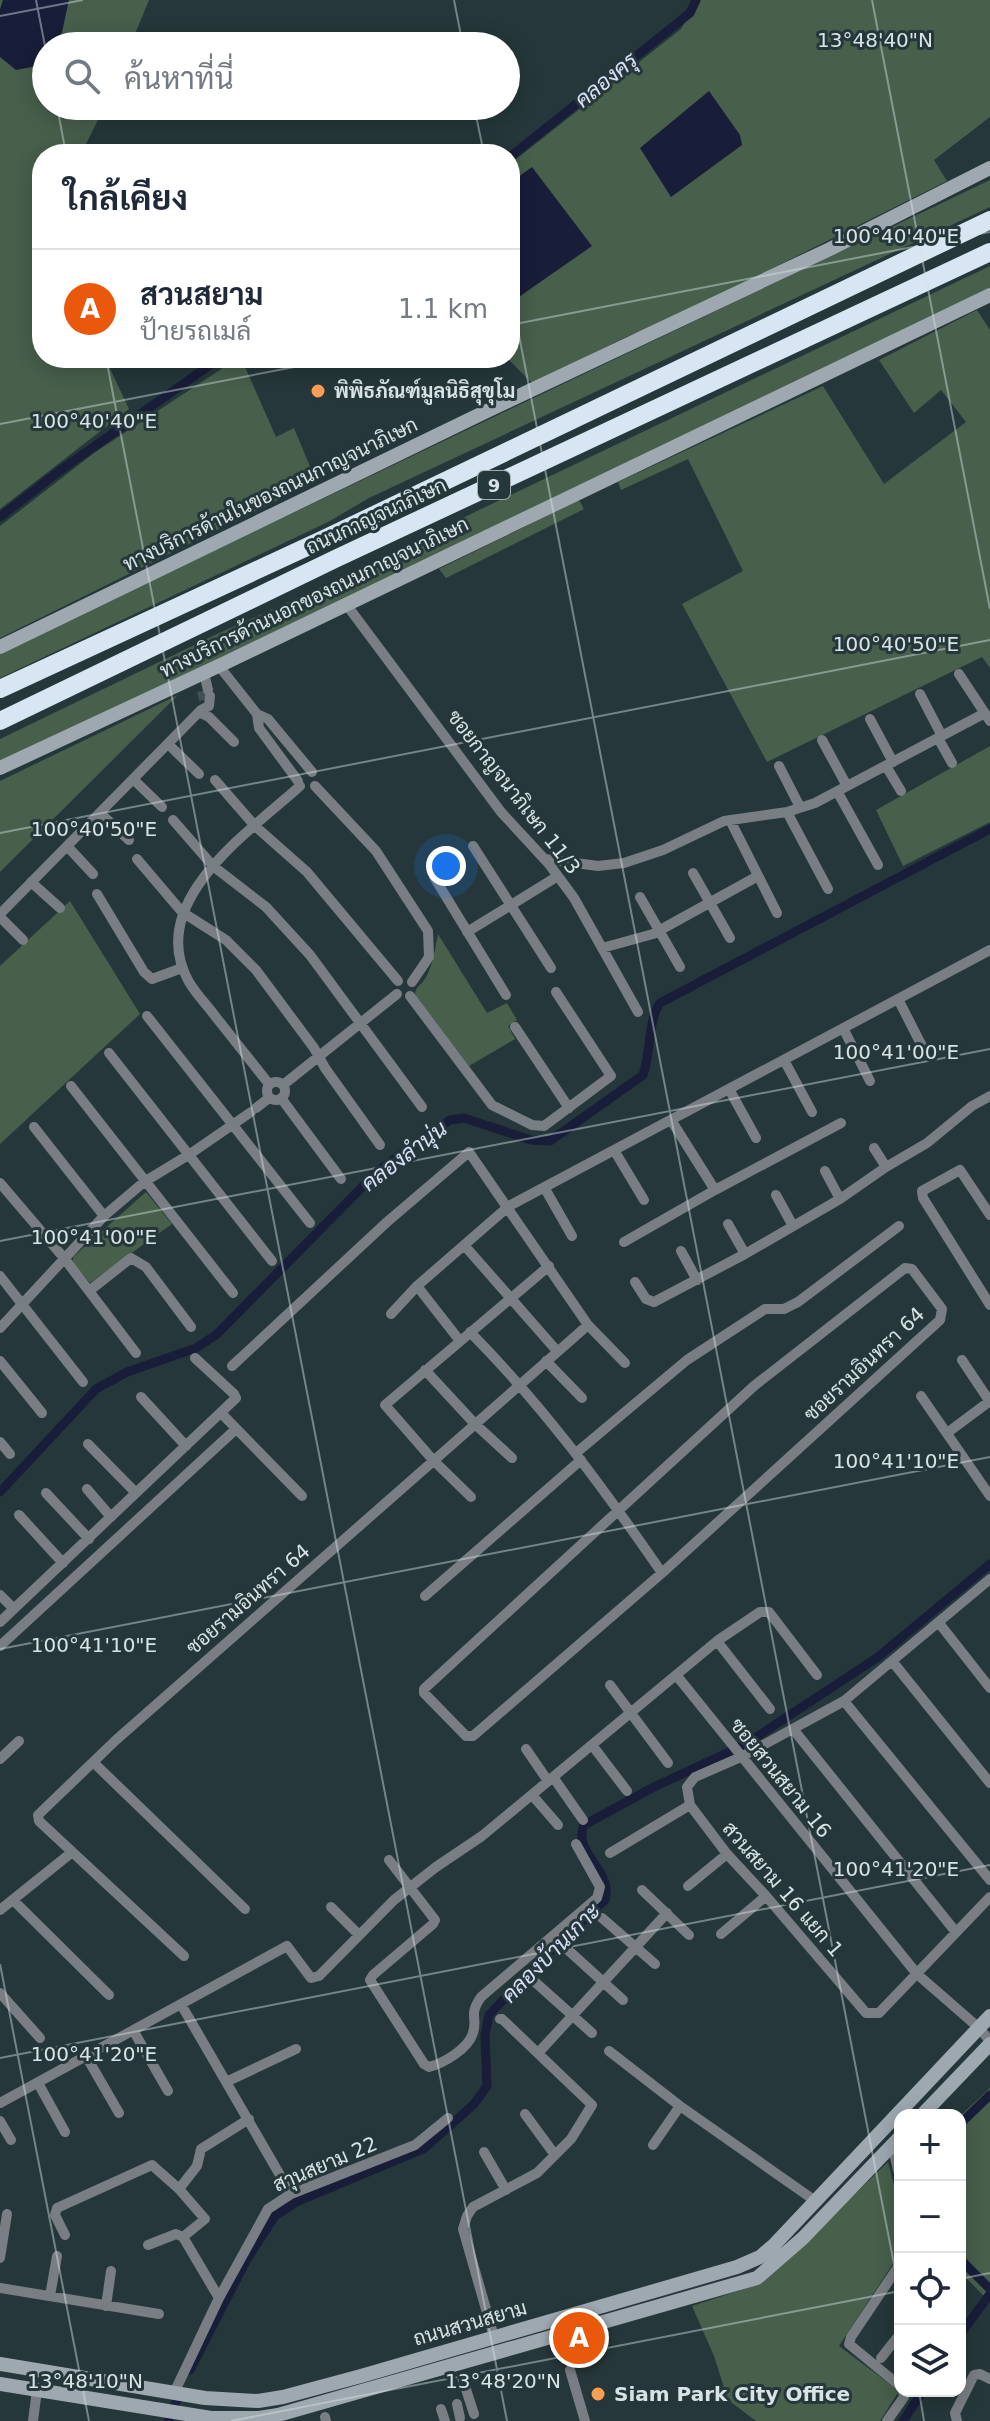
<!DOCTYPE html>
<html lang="th">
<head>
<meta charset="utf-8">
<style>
  :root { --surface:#fff; --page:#f2f2f3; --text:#1f2937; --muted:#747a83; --line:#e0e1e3; --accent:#ea580c }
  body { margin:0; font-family:"DejaVu Sans",Sarabun,sans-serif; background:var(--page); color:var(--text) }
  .controls { position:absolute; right:24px; bottom:24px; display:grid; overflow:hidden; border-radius:16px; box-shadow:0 4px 20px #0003 }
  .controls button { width:72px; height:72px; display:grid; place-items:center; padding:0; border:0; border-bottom:2px solid var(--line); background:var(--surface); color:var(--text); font:40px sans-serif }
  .you { position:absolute; left:446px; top:866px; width:28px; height:28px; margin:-20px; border:6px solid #fff; border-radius:50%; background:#1a73e8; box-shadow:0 0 0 12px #1a73e833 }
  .badge { display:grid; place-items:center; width:52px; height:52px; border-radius:50%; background:var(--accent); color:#fff; font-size:26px; font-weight:700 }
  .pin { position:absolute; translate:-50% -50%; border:4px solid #fff; box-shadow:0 2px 8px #0006 }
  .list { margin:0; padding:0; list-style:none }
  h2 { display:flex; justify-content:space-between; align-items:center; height:104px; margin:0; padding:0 32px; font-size:34px }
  h2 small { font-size:26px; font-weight:400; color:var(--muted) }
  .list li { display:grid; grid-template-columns:52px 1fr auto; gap:24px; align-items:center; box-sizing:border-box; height:120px; padding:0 32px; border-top:2px solid var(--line) }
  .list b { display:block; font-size:30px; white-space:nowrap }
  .list p { margin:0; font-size:26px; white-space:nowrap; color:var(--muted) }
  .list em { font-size:26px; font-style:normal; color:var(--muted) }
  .icon { flex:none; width:44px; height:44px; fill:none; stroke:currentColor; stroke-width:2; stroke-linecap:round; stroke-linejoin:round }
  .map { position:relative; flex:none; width:990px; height:2421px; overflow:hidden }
  .search { position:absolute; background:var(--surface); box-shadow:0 4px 20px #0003; left:32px; top:32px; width:488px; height:88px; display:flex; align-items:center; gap:20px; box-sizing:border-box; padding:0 28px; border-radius:44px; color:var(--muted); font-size:30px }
  .panel { position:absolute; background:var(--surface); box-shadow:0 4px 20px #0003; left:32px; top:144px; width:488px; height:224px; border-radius:32px }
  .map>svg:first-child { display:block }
  .green { fill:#485f4c }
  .water { fill:#181d39 }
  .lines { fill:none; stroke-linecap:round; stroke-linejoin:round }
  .canal { stroke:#181d39; stroke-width:9 }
  .street-tunnel { stroke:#405154; stroke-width:10; stroke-dasharray:10 5; stroke-linecap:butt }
  .street { stroke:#787e83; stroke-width:10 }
  .secondary { stroke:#9ea8b0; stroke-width:14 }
  .highway { stroke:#d7e6f2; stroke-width:18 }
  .ticks { fill:none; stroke:#d8e3e5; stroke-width:2; stroke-opacity:0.45 }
  .poi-dot { fill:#fc9e52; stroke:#25373a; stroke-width:3 }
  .labels { text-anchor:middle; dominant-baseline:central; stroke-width:6; stroke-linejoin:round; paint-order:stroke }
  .shield { fill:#25373a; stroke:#a2afb2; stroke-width:2 }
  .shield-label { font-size:18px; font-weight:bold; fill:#d8e3e5 }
  .poi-label { font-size:20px; font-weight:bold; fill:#d8e3e5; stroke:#25373a; text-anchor:start }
  .street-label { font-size:20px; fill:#d8e3e5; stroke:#25373a }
  .water-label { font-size:22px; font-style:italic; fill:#d9e0f8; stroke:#25373a }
  .ticks-label { font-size:20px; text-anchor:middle; fill:#d8e3e5; stroke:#25373a; stroke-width:6; stroke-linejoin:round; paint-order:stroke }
</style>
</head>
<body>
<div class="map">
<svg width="990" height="2421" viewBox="0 0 990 2421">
  <rect width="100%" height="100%" fill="#25373a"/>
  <path class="green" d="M0,0H149L130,46H46V106H105L81,154H42V358H105L129,409L0,509Z
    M698,0H990V117L934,160L947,181L673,318L626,337L532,383L507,358H510V303L591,246L532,168L510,183V164L681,29Z
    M990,180V207L369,498L328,522L0,678V653Z
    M990,266V292L0,763V739L215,635L413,546L423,538L477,511Z
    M977,310L990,330V668L982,657L767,762L682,604L743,571L688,459L621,490L618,482L823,386L884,484L966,422L941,390L914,413L879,360Z
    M238,358H241L276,437L294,428L316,481L0,638V526L94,453Z
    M579,500L584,509L446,578L439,569Z
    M178,695L0,872V781Z
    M990,746V822L903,866L876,810Z
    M70,901L140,1014L0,1144V966Z
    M438,934L487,1013L507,1003L517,1020L508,1026L515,1039L469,1066L415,995C416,986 420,986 425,979C433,966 435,949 438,934Z
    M146,1192L172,1224L90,1283L72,1262L74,1256Z
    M990,2088V2302L960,2272V2116Z
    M888,2162L900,2208V2253L839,2346L899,2391L880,2421H756L728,2400L714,2356L692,2306L762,2283Z"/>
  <path class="water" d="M3,0H69L62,32L54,46H46V58L42,65L16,70L0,57V9Z
    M709,91L740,135L742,145L671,197L640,148Z
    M532,167L592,246L510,303V183Z"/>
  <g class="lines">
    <path class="canal" d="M510,157L690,13L696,0
      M0,517L58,472L220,358
      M0,1492L96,1389L127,1372L196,1348L216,1335L379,1170L450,1120L464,1118L531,1140L550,1141L643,1075C651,1053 648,1019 660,1003L990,829
      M960,2124L990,2095
      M960,2259L990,2289
      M960,2335L990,2294
      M190,2370L247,2259L275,2216L296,2202L425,2148L474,2104L487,2086L485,2035L489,2015L542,1959L605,1900C614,1870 572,1853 584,1825L652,1788L746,1744L878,1657L990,1564
      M168,2421L181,2390
      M903,2421L923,2391"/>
    <path class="street-tunnel" d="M202,691L204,700"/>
    <path class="street" d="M346,604L501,812L549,864L574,898L638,1012
      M219,666L257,714L259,728L298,781
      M204,673L208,690
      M959,674L990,721
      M920,694L942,736
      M199,712L209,717L234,742
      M257,714L268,719L312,772
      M870,719L893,762
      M938,738L952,763
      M822,740L847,786
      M168,744L199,774
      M779,766L800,807
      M886,766L901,791
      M133,779L162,807
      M215,780L255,826L307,872L398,981
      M315,786L376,851L428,931L429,957L412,982
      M837,791L878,865
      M787,812L828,889
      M100,813L129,840
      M173,820L213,866L266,907L310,955L422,1107
      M730,820L777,913
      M67,846L93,874
      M473,846L551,968
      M137,859L182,912L226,940L256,970L314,1048L325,1068L380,1145
      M545,859L598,866L624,863L663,850L724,821L787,812L815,803L985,713
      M693,873L730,938
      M434,877L506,995
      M31,882L60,908
      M97,894L144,972L152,979L182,968
      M640,897L680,967
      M0,914L201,710L209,706L210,696
      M0,917L23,940
      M467,932L558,876
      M602,948L653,934L758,876
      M410,996L492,1105L532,1125L544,1126L611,1076L556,992
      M898,999L923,1048
      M147,1016L310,1223
      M515,1027L569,1108
      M843,1028L870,1081
      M109,1053L272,1261
      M784,1060L812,1112
      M267 1091a9 9 0 1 1 18 0a9 9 0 1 1-18 0Z
      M269,1084C251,1061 233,1039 215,1016C207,1005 196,994 189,982C144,902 249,832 300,786
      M283,1085L397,994
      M71,1086L233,1293
      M729,1089L756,1138
      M281,1098L341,1179
      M256,1108L269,1098
      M671,1120L715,1190
      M34,1127L104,1216
      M874,1148L886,1167
      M614,1150L644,1200
      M825,1171L840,1199
      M0,1183L64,1258L136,1353
      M544,1187L572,1236
      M776,1195L793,1226
      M990,1215L960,1170L922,1191L923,1198L990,1305
      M728,1224L745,1254
      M624,1242L715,1190L841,1123
      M464,1245L557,1351
      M681,1251L697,1280
      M905,1268L912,1269L942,1309L940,1320L662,1573L473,1736H466L424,1693V1689L754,1386Z
      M0,1276L83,1382
      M635,1282L646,1299L654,1302L745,1254L840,1199L886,1167L927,1143L972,1106L990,1096
      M417,1286L460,1341
      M89,1291L131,1258L146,1267L191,1327
      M391,1314L417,1286L509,1206L990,950
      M0,1328L104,1216L144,1182L190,1154L251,1112
      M470,1332C544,1407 602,1486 662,1573
      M962,1360L990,1402
      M0,1361L42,1413
      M546,1361L582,1398
      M232,1366L387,1222L469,1152L588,1325L625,1363
      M425,1370L475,1424L512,1458
      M921,1396L990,1496
      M141,1397L186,1446
      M221,1413L302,1496
      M947,1433L990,1401
      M0,1442L10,1454
      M88,1444L136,1493
      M576,1453L687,1360L765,1309H784L798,1302L899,1226
      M87,1489L111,1517
      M46,1493L89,1539
      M471,1497L433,1460L385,1405L549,1266
      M19,1515L63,1563
      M990,1579L844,1701L741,1757L695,1777L687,1787L690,1805L727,1854L766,1896L866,2013H879L990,1897
      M0,1595L14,1609
      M425,1596L581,1460
      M0,1622L236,1398L234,1394L195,1358
      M939,1623L990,1688
      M717,1641L770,1709
      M0,1646L236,1429
      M892,1661L990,1783
      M677,1676L917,1974L979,2028L990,2041
      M610,1685L668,1763
      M844,1701L990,1880
      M793,1729L955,1931
      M592,1745L627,1791
      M526,1749L548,1781
      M0,1759L19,1741
      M93,1762L245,1909
      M553,1777L583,1820
      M532,1795L558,1825
      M610,1853L690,1805
      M389,1860L435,1920L433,1924L373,1975L370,1980L424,2064L429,2067C444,2063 468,2049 473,2033C478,2016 468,2016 481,1997L597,1898L600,1887L576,1844
      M688,1886L727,1854
      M642,1890L689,1935
      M13,1900L109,1995
      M331,1907L359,1935
      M0,1910L71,1853
      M602,1918L655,1964
      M721,1934L766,1896
      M568,1950L623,2000
      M184,1956L39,1821L38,1815L116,1740L588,1325
      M535,1982L592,2033
      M0,1993L40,2038
      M182,2006L291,2194
      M133,2030L168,2091
      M609,2051L680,2106L814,2200
      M539,2052L667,1913
      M86,2056L119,2113
      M226,2082L296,2049
      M38,2083L65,2132
      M0,2103L287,1946L311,1978L319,1976L394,1900L436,1867L482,1836L717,1641L760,1612H769L817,1675
      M525,2114L555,2155
      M0,2121L11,2140
      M653,2145L680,2106
      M892,2145L900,2178
      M484,2152L506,2190
      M179,2189L197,2166L201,2149L249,2119
      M65,2235L55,2215L57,2208L152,2165L179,2189L205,2219L183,2237L176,2234L148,2245
      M183,2237L219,2298
      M0,2258L7,2214
      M900,2264L851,2337L849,2344L900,2386
      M0,2288L159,2314
      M50,2296L57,2256
      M106,2306L111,2271
      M494,2337L463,2229L467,2216L473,2207L537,2173L571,2139L592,2105L502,2019H500
      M881,2358L900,2334
      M570,2370L585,2421
      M462,2377L474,2414
      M174,2393L219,2298L268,2209L291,2194L415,2145L448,2118
      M457,2404L460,2418
      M441,2409L445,2421
      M325,2417L326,2421
      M33,2421L37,2390
      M887,2421L904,2397L903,2391
      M957,2421L955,2413L974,2375L980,2374L990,2379"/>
    <path class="secondary" d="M0,647L489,410L830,249L990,168
      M0,768L227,662L990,295
      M922,2115L990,2044
      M0,2364L205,2398L258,2401L283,2397L361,2376L737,2267L760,2257L774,2245L990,2016
      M0,2384L211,2418H259L278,2415L757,2278L803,2238L900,2137"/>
    <path class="highway" d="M0,689L324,539L990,220
      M0,721L335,559L990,252"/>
  </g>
  <path class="ticks" d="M36,0L46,51M454,0L463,46M872,0L990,609M0,16L83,0M57,106L66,154M474,106L484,154M510,289L900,2295M510,325L990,232M106,358L507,2421M0,424L341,358M0,833L990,640M0,1241L990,1049M0,1649L990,1457M0,1964L89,2421M0,2058L990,1865M960,2279L990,2273M919,2391L924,2421M231,2421L900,2291"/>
  <g class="poi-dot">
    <circle cx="318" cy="391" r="8"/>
    <circle cx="598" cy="2394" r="8"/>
  </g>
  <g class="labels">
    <rect class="shield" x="478" y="471" width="32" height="28" rx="6"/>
    <g class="shield-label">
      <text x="494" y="485">9</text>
    </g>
    <g class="poi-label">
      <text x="334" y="391">พิพิธภัณฑ์มูลนิธิสุขุโม</text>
      <text x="614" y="2394">Siam Park City Office</text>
    </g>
    <g class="street-label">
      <text transform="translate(270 494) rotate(-26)">ทางบริการด้านในของถนนกาญจนาภิเษก</text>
      <text transform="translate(376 516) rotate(-25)">ถนนกาญจนาภิเษก</text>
      <text transform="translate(314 597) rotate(-26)">ทางบริการด้านนอกของถนนกาญจนาภิเษก</text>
      <text transform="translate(514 792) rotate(52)">ซอยกาญจนาภิเษก 11/3</text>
      <text transform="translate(864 1364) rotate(-43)">ซอยรามอินทรา 64</text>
      <text transform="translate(248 1599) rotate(-41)">ซอยรามอินทรา 64</text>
      <text transform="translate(781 1778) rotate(51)">ซอยสวนสยาม 16</text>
      <text transform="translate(783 1889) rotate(49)">สวนสยาม 16 แยก 1</text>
      <text transform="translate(325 2164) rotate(-23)">สาุนสยาม 22</text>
      <text transform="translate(470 2323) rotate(-16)">ถนนสวนสยาม</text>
    </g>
    <g class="water-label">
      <text transform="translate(606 80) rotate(-39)">คลองครุ</text>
      <text transform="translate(404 1156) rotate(-37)">คลองลำนุ่น</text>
      <text transform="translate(551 1953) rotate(-45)">คลองบ้านเกาะ</text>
    </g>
  </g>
  <g class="ticks-label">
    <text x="875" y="47">13°48'40"N</text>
    <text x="896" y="243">100°40'40"E</text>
    <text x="94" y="428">100°40'40"E</text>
    <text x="896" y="651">100°40'50"E</text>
    <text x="94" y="836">100°40'50"E</text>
    <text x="896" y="1059">100°41'00"E</text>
    <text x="94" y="1244">100°41'00"E</text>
    <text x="896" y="1468">100°41'10"E</text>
    <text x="94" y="1652">100°41'10"E</text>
    <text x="896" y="1876">100°41'20"E</text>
    <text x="94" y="2061">100°41'20"E</text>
    <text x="85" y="2388">13°48'10"N</text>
    <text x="503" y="2388">13°48'20"N</text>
  </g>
</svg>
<div class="controls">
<button>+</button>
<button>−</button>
<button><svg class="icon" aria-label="locate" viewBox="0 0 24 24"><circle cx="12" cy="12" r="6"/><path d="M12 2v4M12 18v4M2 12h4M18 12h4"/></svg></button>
<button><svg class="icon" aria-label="layers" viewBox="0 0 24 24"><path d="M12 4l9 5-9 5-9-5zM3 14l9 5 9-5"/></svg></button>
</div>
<div class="you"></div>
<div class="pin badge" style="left:579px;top:2338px">A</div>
<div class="search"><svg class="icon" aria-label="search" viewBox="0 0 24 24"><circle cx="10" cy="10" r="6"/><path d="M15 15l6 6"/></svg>ค้นหาที่นี่</div>
<section class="panel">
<h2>ใกล้เคียง<small></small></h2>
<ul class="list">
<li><span class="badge">A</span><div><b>สวนสยาม</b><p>ป้ายรถเมล์</p></div><em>1.1 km</em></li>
</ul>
</section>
</div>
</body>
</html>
